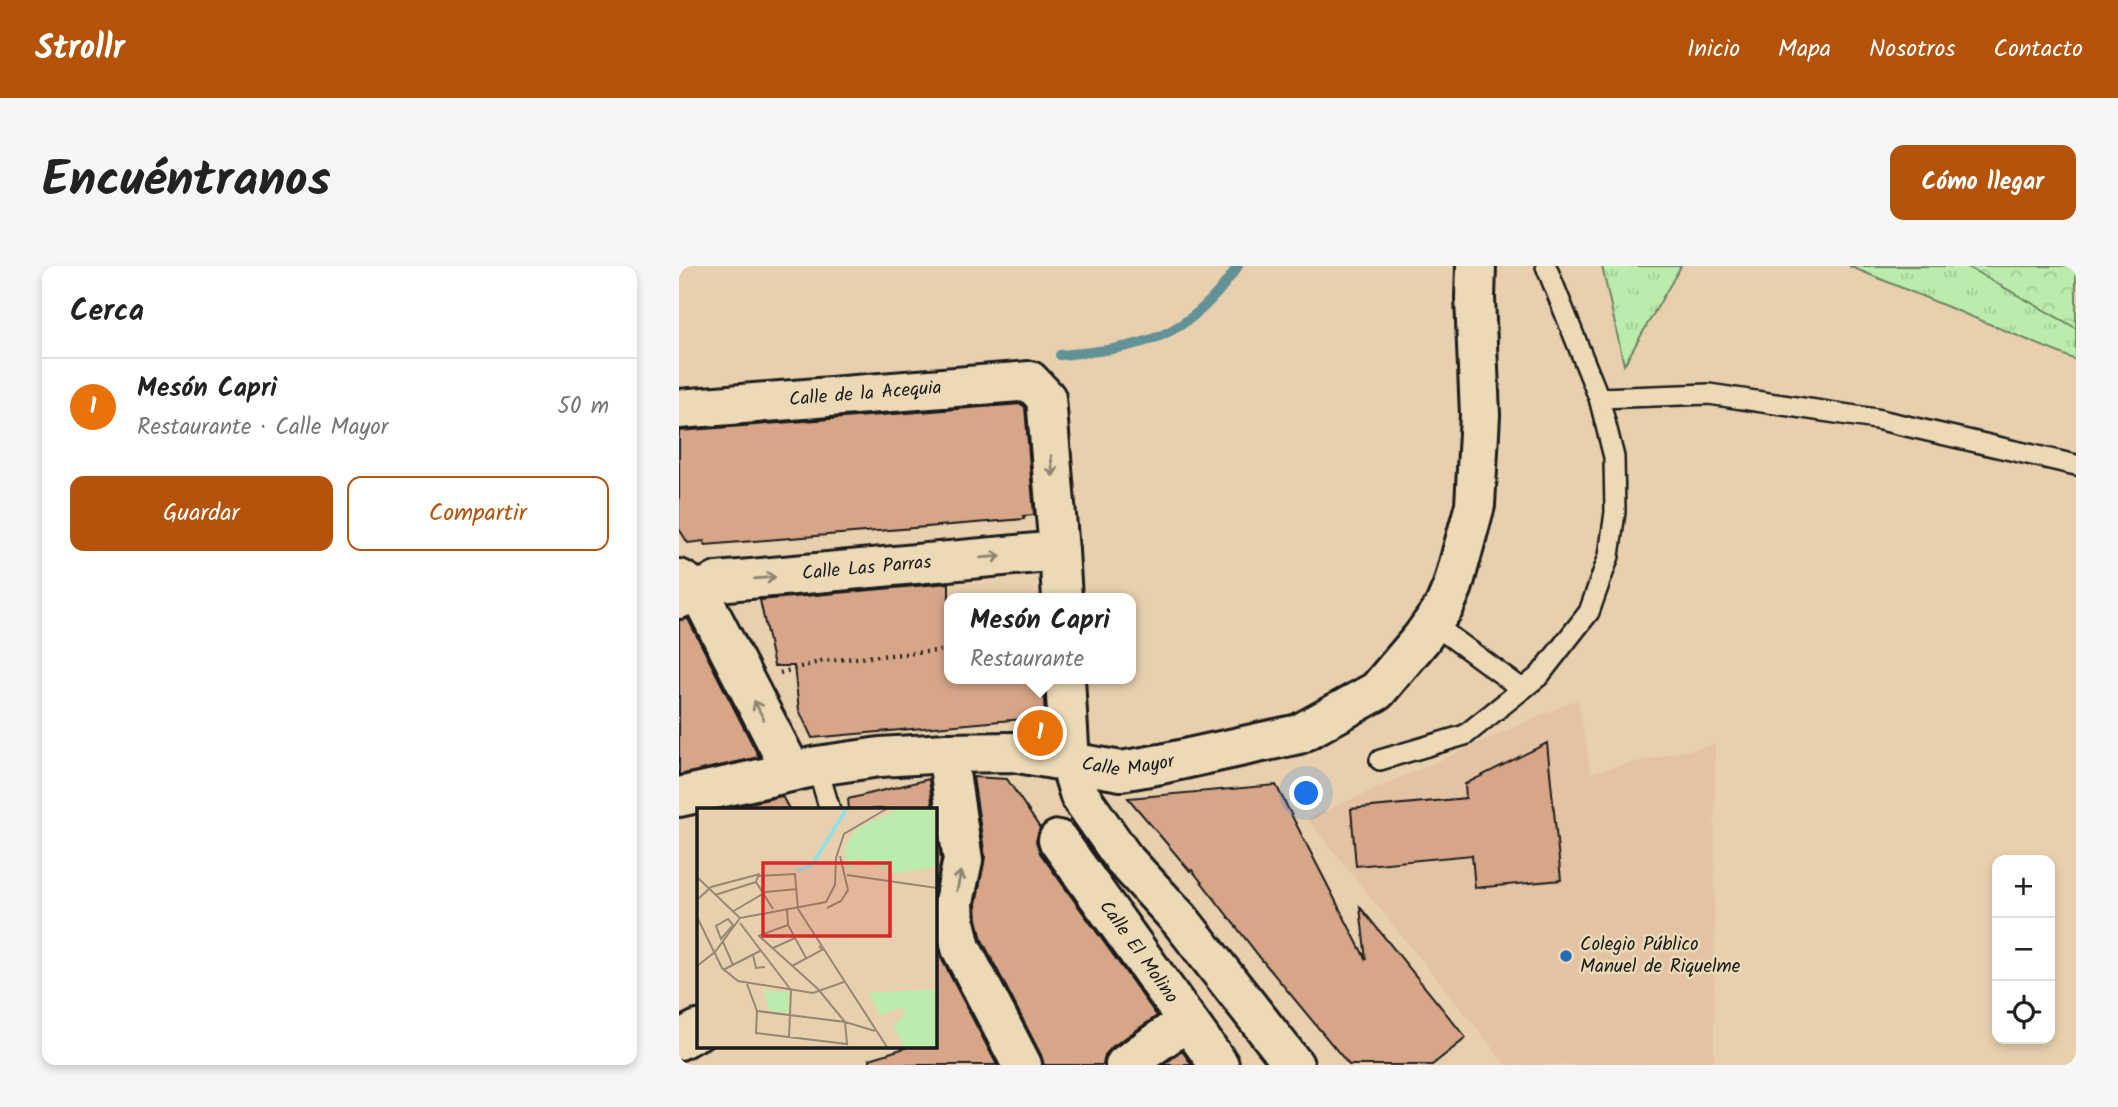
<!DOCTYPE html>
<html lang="es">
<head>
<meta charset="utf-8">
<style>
  :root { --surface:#fff; --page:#f6f6f6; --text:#222; --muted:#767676; --line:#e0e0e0; --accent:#b45309 }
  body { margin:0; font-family:Kalam,sans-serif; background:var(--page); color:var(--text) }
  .controls { position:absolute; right:21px; bottom:21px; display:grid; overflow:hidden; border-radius:14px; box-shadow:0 4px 10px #0003 }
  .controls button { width:63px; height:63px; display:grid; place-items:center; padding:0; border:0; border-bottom:2px solid var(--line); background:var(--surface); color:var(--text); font:35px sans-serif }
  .you { position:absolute; left:628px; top:528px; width:24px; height:24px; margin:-18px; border:5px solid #fff; border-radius:50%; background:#1a73e8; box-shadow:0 0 0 10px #1a73e833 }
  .badge { display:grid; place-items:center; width:46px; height:46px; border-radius:50%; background:var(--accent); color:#fff; font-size:23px; font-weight:700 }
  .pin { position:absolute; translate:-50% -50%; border:4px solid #fff; box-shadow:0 2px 7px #0006 }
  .popup { position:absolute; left:265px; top:327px; width:192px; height:91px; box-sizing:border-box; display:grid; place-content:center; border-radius:14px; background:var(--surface); filter:drop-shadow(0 2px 5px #0005); font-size:23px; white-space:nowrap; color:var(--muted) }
  .popup b { font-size:26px; color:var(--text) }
  .popup::after { content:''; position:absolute; left:50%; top:100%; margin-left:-14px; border:14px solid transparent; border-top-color:var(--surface) }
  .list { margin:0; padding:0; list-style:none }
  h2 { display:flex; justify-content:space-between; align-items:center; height:91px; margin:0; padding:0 28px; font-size:30px }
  h2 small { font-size:23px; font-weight:400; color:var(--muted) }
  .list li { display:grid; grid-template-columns:46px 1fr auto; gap:21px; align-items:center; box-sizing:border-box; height:98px; padding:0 28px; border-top:2px solid var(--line) }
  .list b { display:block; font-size:26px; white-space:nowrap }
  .list p { margin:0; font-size:23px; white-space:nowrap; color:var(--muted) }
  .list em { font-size:23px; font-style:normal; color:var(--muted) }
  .actions { display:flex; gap:14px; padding:21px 28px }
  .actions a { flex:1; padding:16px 0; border:2px solid var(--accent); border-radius:14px; text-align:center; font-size:24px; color:var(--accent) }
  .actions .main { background:var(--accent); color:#fff }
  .icon { flex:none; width:38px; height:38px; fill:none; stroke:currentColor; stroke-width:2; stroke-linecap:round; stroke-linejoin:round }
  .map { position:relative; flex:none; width:1397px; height:799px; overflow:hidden; border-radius:14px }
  header { display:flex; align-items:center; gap:42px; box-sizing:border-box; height:98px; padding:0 35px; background:var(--accent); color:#fff }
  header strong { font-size:33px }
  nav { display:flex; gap:38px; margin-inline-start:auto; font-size:24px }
  .intro { display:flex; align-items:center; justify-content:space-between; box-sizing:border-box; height:168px; padding:0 42px }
  h1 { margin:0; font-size:49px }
  .button { padding:18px 32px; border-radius:14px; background:var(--accent); color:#fff; font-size:24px; font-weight:700 }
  main { display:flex; gap:42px; padding:0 42px }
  aside { flex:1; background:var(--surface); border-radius:14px; box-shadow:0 4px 10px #0003 }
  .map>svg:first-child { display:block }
  .built { fill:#e3c3a3 }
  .grass { fill:url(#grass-tufts); stroke:#6c8464; stroke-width:2 }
  .forest { fill:url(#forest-crowns); stroke:#6c8464; stroke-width:2 }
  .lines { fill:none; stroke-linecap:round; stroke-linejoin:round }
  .stream { stroke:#629296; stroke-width:10 }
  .building { fill:#d7a689; stroke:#1c1c1c; stroke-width:2 }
  .lane-casing { stroke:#1c1c1c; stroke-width:24 }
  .street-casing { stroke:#1c1c1c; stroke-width:44 }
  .secondary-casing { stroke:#1c1c1c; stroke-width:44 }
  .path { stroke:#1c1c1c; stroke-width:4.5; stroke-dasharray:2 5; stroke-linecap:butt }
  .lane { stroke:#ecdab7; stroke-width:19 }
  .street { stroke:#ecdab7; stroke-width:38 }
  .secondary { stroke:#ecdab7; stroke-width:38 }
  .oneway { stroke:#8e8471 }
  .poi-dot { fill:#1f6fb2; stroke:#ecdab7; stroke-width:2.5 }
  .labels { text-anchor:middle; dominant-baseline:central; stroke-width:5; stroke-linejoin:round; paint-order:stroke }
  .street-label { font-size:19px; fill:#1c1c1c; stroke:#ecdab7 }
  .poi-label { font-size:19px; fill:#1c1c1c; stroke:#ecdab7; text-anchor:start }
  .inset-river { fill:none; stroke:#90e1e7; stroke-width:3.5 }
  .inset-road { fill:none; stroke:#968874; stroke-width:2 }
  .view { fill:#d62828; fill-opacity:0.15; stroke:#d62828; stroke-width:3.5 }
  .inset-edge { fill:none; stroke:#1c1c1c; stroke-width:3.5 }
</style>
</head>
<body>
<header>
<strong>Strollr</strong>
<nav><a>Inicio</a><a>Mapa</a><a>Nosotros</a><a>Contacto</a></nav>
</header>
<div class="intro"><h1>Encuéntranos</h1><a class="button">Cómo llegar</a></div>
<main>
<aside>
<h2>Cerca<small></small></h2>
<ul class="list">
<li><span class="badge" style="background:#e8710a">1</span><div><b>Mesón Capri</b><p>Restaurante · Calle Mayor</p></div><em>50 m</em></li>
</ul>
<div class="actions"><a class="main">Guardar</a><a>Compartir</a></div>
</aside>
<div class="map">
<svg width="1397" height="799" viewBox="0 0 1397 799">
  <defs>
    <pattern id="grass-tufts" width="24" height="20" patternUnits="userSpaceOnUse" patternTransform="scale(1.75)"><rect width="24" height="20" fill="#bbecab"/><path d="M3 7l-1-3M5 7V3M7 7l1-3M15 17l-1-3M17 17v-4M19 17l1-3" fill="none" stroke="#a0ca93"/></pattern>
    <pattern id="forest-crowns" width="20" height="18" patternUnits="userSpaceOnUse" patternTransform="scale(1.75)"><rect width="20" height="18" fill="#bbecab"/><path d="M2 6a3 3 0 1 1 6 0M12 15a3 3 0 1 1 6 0" fill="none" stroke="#a0ca93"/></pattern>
  </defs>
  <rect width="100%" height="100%" fill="#e8d0ae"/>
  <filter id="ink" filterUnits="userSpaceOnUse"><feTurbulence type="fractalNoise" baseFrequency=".0143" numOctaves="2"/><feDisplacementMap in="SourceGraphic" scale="14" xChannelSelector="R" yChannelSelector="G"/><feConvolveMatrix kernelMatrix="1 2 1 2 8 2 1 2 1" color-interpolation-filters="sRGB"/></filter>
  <g filter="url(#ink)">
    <path class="built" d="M899,433L912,506L1036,478L1035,799H827L628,553Z"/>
    <path class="grass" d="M923,0H1002L945,99Z
      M1170,0H1397V94Z"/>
    <path class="forest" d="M1287,0H1397V62Z"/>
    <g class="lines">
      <path class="stream" d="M381,89C464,82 509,73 559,0"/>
    </g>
    <path class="building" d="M342,138L346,141L355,249L344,250L345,253L26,279L25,275L9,277L0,263V165Z
      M270,317V413H364L366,451L133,472L120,444L115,400H95L81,334Z
      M9,353L80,491L0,509V354Z
      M868,477L882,614L796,622L793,589L677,600L672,543L787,532L786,518Z
      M294,511L328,513L361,562L357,575L361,587L478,750L433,781L426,789L424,799H365L362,789L303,674L298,653L297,638L306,591Z
      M250,513L254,543H170L169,533Z
      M597,519L687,694L681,641L787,772L753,799H670L583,694L513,604L511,605L449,532Z
      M103,530L110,543H44Z
      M256,551L262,593L256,623Z
      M256,664L262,692L318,799H191V793L232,780H256Z
      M503,785L513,799H484Z"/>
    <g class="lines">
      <defs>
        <path id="lane" d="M920,132L1030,128L1197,153L1397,199
          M753,357L843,423
          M701,494L786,469L860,410L910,346L930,290L936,246L935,191L920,132L867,0
          M138,500L151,544"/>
        <g id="street">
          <path id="s1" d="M0,143L351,115L367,132L380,285L383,332"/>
          <path d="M0,313L19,324L112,504"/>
          <path id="s2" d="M0,333L38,316L380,285"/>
          <path d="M386,413L391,497"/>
          <path d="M268,487L284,594L275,636L276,656L282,682L343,799"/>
          <path id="s3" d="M379,574L540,799"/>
          <path d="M0,774L19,764"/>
          <path d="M446,799L508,755"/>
        </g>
        <g id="secondary">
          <path d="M391,497L401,530L445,593L502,655L615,799"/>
          <path id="s4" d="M0,531L138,500L201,491L268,487L334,486L442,505L482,498L620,468L698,425L742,373L765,341L774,320L796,239L801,149L796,32L797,0"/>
        </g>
      </defs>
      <use href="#lane" class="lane-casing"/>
      <use href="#street" class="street-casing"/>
      <use href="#secondary" class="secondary-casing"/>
      <path class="path" d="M101,407L143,395L270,384"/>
      <use href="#lane" class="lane"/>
      <use href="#street" class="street"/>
      <use href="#secondary" class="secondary"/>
    </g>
    <defs><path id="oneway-shaft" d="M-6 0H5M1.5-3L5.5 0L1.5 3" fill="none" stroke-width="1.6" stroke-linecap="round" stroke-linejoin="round" transform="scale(1.75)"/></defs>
    <g class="oneway">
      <use href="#oneway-shaft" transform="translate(373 200) rotate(85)"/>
      <use href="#oneway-shaft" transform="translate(312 291) rotate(-5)"/>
      <use href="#oneway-shaft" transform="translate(86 312) rotate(-5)"/>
      <use href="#oneway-shaft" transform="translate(80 444) rotate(-117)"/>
      <use href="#oneway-shaft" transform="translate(280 615) rotate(-78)"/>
    </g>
  </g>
  <circle class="poi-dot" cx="887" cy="690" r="7"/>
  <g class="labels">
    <g class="street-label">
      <text stroke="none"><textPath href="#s1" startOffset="187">Calle de la Acequia</textPath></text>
      <text stroke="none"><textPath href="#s2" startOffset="192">Calle Las Parras</textPath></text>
      <text stroke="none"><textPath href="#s4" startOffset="455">Calle Mayor</textPath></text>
      <text stroke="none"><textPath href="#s3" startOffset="138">Calle El Molino</textPath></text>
    </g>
    <g class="poi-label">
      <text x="901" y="679">Colegio Público<tspan x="901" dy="22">Manuel de Riquelme</tspan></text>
    </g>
  </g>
  <g transform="translate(18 542)">
    <rect width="240" height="240" fill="#e8d0ae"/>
    <path d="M240,0V59L197,65L160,50L152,64L147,41L159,21L201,1ZM240,181V239H195H207L196,218L209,206L205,199L183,207L172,185Z" fill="#bbecab"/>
    <path d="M226,0H240V29L225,25L214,37L213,32L181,44L189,50L200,47L202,61L198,63L174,50L191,32L193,22H175L177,13Z" fill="#bbecab"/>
    <path d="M66,182L92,184L91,205L73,203Z" fill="#bbecab"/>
    <path class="inset-river" d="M100,63L115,57L150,0"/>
    <path class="inset-road" d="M150,67L240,80M0,69L43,110M18,87L59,74M0,92L14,79L63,66M90,100L91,117L109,150M130,100L144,93L151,82L143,48M76,101L59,74L61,68L98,66L101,101M101,101L190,239M35,104L69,84L100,81M0,109L25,160L41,173L116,185L147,174M43,110L129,94L138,77L139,50L147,26L191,0M31,111L36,117L24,131L19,118ZM43,115L94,182M61,128L91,117M62,128L121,181L148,214L178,223M26,134L36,157M76,140L98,130M56,147L59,160L68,159M0,158L18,144L43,110M95,158L125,142L122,138M26,162L63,143M50,176L60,203L59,225L150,236L148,214L60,203M92,229L94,182"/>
    <path class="view" d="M66,55H193V128H66Z"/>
    <rect width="240" height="240" class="inset-edge"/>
  </g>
</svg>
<div class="controls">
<button>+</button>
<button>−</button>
<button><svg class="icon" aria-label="locate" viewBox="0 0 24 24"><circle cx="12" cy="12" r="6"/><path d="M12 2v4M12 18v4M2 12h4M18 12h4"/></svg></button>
</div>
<div class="you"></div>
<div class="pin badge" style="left:361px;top:467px;background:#e8710a">1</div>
<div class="popup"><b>Mesón Capri</b>Restaurante</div>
</div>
</main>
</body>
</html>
